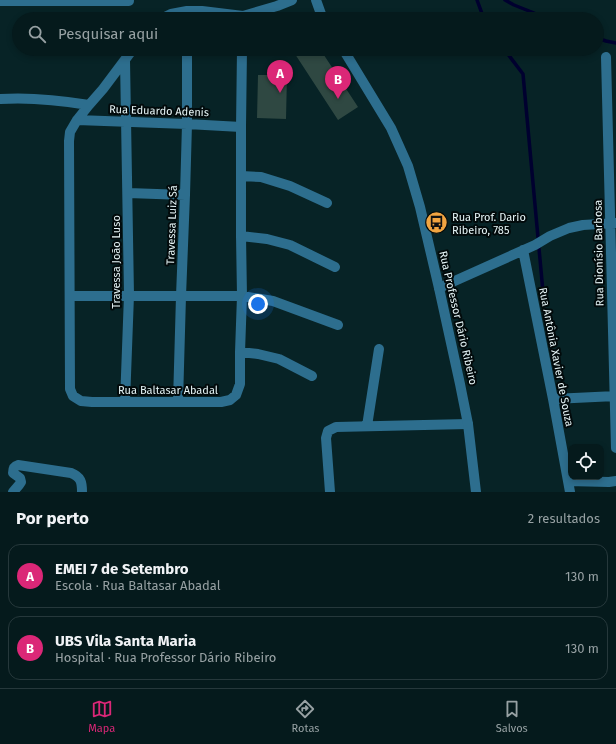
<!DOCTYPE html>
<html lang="pt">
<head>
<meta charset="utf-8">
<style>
  :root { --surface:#051a1c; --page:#132729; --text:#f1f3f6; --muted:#97a1a3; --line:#26383b; --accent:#db2777 }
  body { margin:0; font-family:"Fira Sans",sans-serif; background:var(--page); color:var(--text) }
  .controls { position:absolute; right:12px; bottom:12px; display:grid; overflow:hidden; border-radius:8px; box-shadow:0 2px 6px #0003 }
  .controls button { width:36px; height:36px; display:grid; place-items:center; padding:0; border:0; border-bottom:1px solid var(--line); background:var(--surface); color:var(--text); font:20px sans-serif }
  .you { position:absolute; left:258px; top:304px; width:14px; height:14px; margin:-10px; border:3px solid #fff; border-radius:50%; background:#1a73e8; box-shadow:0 0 0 6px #1a73e833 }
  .badge { display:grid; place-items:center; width:26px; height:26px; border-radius:50%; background:var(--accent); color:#fff; font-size:13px; font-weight:700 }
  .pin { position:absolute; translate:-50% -33px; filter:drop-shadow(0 1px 2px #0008) }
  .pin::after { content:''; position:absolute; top:21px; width:14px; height:12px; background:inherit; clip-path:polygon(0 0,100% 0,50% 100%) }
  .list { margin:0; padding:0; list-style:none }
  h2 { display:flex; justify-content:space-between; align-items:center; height:52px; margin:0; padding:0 16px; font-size:17px }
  h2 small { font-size:13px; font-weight:400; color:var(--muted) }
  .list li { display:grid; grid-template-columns:26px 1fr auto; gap:12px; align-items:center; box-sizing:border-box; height:64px; margin:0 8px 8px; padding:0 8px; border:1px solid var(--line); border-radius:12px }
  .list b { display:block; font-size:15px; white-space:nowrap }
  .list p { margin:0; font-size:13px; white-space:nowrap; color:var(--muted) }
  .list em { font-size:13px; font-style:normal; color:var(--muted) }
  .icon { flex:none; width:22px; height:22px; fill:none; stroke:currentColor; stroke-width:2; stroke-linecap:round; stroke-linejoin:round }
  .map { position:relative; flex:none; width:616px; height:492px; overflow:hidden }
  .search { position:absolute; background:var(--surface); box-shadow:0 2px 6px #0003; left:12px; right:12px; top:12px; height:44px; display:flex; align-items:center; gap:10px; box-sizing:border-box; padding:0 14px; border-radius:22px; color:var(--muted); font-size:15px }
  .sheet { height:196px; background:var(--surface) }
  nav { display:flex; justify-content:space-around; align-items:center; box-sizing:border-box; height:56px; border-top:1px solid var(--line); background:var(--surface); font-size:11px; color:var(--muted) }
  nav a { display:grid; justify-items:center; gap:2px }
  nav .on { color:var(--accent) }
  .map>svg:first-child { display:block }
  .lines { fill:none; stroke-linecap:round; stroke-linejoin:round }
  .stream { stroke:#00002f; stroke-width:3.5 }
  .building { fill:#2f4842 }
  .minor { stroke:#2d6e8e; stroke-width:10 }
  .tertiary { stroke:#2d6e8e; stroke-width:10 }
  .labels { text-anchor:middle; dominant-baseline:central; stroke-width:4; stroke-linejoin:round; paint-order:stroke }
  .street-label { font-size:11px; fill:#e6f5f7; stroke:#020a0b }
  .poi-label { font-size:11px; fill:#e6f5f7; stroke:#020a0b; text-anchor:start }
</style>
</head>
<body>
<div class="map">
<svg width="616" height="492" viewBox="0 0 616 492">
  <rect width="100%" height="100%" fill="#072326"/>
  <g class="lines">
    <path class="stream" d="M477,0L484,19
      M505,0L514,5L549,19
      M597,38L606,41L616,43
      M504,49L523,74L543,292"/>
  </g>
  <path class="building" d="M295,49H320L358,107L338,120L295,54L297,53Z
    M258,75H287L286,119L257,118Z"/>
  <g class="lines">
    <path class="minor" d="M0,1H129
      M161,19L171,14L187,11H202L243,16L277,6L292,0
      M133,49L103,89L89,105L77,120L70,132L69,141L70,389L73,396L81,401L92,402H221L230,400L236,395L240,384V352L242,296L241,236V127L242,49
      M606,57L616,448
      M125,60L129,295L125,402
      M0,99C30,97 59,100 89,105
      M77,120L187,124L241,127
      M241,176L261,177L290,186L327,203
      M128,193L185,195
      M241,236L267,239L290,245L335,267
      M523,250L553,399L570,492
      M439,288L535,245L550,236L569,228L583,225L616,223
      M70,296H242L273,301L338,325
      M240,352L258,354L279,359L312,376
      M553,399L616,396
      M178,402L181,296L185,195L187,124V49
      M367,426L379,349
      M568,481L609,482L616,481
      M13,492L19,485L21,482L20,478L13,473C13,469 14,466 18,465L71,473C81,477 82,482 82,492
      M330,492L326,438L328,431L336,427L468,424"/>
    <path class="tertiary" d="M316,0L321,14L325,19
      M343,49L391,128L408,166L420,207L439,288L460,384L468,424L476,492"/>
  </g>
  <defs>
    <symbol id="bus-disc" viewBox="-11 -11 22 22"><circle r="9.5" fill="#f2a541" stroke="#020a0b"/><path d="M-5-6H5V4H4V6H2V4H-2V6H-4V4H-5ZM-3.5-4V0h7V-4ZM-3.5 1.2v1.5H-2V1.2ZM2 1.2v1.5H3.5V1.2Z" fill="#111"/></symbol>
  </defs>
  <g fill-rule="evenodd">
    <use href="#bus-disc" x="424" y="210" width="25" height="25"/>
  </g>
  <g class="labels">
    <g class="street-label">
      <text transform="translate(159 111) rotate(2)">Rua Eduardo Adenis</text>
      <text transform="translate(172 225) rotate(-88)">Travessa Luiz Sá</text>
      <text transform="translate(599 253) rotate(-91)">Rua Dionísio Barbosa</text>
      <text transform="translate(116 262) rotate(-90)">Travessa João Luso</text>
      <text transform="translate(458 318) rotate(77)">Rua Professor Dário Ribeiro</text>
      <text transform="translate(556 357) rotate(79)">Rua Antônia Xavier de Souza</text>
      <text x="168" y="390">Rua Baltasar Abadal</text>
    </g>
    <g class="poi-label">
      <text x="452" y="217">Rua Prof. Dario<tspan x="452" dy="13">Ribeiro, 785</tspan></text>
    </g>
  </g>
</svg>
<div class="controls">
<button><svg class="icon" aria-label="locate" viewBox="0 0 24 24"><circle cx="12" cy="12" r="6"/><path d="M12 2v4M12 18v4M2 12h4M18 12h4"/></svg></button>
</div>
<div class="you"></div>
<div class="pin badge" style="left:280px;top:93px">A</div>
<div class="pin badge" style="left:338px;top:99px">B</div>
<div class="search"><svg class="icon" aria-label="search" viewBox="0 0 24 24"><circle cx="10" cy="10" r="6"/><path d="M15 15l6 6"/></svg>Pesquisar aqui</div>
</div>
<section class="sheet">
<h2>Por perto<small>2 resultados</small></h2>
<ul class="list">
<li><span class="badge">A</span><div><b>EMEI 7 de Setembro</b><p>Escola · Rua Baltasar Abadal</p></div><em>130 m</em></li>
<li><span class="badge">B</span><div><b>UBS Vila Santa Maria</b><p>Hospital · Rua Professor Dário Ribeiro</p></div><em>130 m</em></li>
</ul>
</section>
<nav>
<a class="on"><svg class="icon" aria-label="map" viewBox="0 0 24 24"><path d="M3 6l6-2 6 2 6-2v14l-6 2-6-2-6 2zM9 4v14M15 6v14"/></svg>Mapa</a>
<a><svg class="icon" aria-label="directions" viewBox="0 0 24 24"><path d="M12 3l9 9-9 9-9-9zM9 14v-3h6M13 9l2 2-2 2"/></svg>Rotas</a>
<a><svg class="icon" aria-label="saved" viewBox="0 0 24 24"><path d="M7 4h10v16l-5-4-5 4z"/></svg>Salvos</a>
</nav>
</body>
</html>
